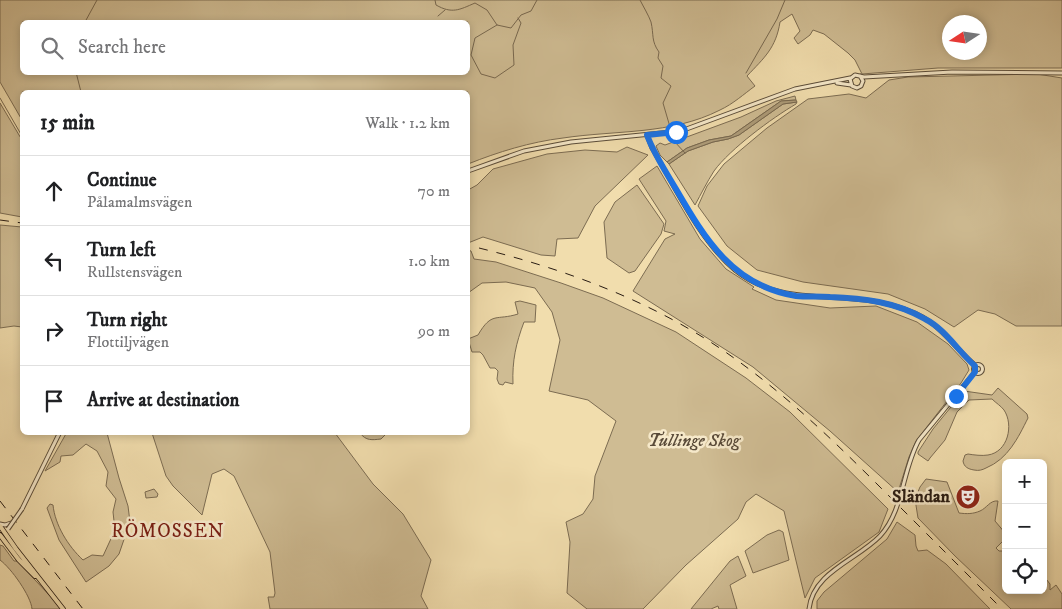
<!DOCTYPE html>
<html lang="en">
<head>
<meta charset="utf-8">
<style>
  :root { --surface:#fff; --page:#f6f6f6; --text:#202124; --muted:#757577; --line:#e0e0e0 }
  body { margin:0; font-family:"IM FELL DW Pica",serif; background:var(--page); color:var(--text) }
  .controls { position:absolute; right:15px; bottom:15px; display:grid; overflow:hidden; border-radius:8px; box-shadow:0 2px 8px #0003 }
  .controls button { width:45px; height:45px; display:grid; place-items:center; padding:0; border:0; border-bottom:1px solid var(--line); background:var(--surface); color:var(--text); font:25px sans-serif }
  .compass { position:absolute; left:942px; top:15px; width:45px; height:45px; border-radius:50%; background:var(--surface); box-shadow:0 2px 8px #0003; rotate:258deg }
  .stop { position:absolute; width:15px; height:15px; margin:-11px; border:4px solid #1a73e8; border-radius:50%; background:#fff }
  .stop.end { background:#1a73e8; border-color:#fff; box-shadow:0 1px 5px #0008 }
  .list { margin:0; padding:0; list-style:none }
  h2 { display:flex; justify-content:space-between; align-items:center; height:65px; margin:0; padding:0 20px; font-size:21px }
  h2 small { font-size:16px; font-weight:400; color:var(--muted) }
  .list li { display:grid; grid-template-columns:32px 1fr auto; gap:15px; align-items:center; box-sizing:border-box; height:70px; padding:0 20px; border-top:1px solid var(--line) }
  .list b { display:block; font-size:19px; white-space:nowrap }
  .list p { margin:0; font-size:16px; white-space:nowrap; color:var(--muted) }
  .list em { font-size:16px; font-style:normal; color:var(--muted) }
  .icon { flex:none; width:28px; height:28px; fill:none; stroke:currentColor; stroke-width:2; stroke-linecap:round; stroke-linejoin:round }
  .map { position:relative; flex:none; width:1062px; height:609px; overflow:hidden }
  .search { position:absolute; background:var(--surface); box-shadow:0 2px 8px #0003; left:20px; top:20px; width:450px; height:55px; display:flex; align-items:center; gap:12px; box-sizing:border-box; padding:0 18px; border-radius:8px; color:var(--muted); font-size:19px }
  .panel { position:absolute; background:var(--surface); box-shadow:0 2px 8px #0003; left:20px; top:90px; width:450px; height:345px; border-radius:8px }
  .map>svg:first-child { display:block }
  .green { fill:#cfbc93; stroke:#7c6c52; fill-rule:evenodd }
  .water { fill:#ad9b78; stroke:#78684f }
  .lines { fill:none; stroke-linecap:round; stroke-linejoin:round }
  .stream { stroke:#78684f; stroke-width:1 }
  .tertiary-casing { stroke:#5a4c39; stroke-width:5 }
  .primary-casing { stroke:#281b12; stroke-width:5.5 }
  .tertiary { stroke:#f6e9ca; stroke-width:3 }
  .primary { stroke:#f1ddad; stroke-width:4 }
  .rail { stroke:#281b12; stroke-width:1; stroke-dasharray:9 9; stroke-linecap:butt }
  .tertiary-bridge-casing { stroke:#5a4c39; stroke-width:5; stroke-linecap:butt }
  .tertiary-bridge { stroke:#f6e9ca; stroke-width:3 }
  .route { stroke:#1a73e8; stroke-width:6 }
  .labels { text-anchor:middle; dominant-baseline:central; stroke-width:5; stroke-linejoin:round; paint-order:stroke }
  .park-label { font-size:18px; font-style:italic; fill:#5a4b39; stroke:#f6e9ca }
  .poi-label { font-size:18px; font-weight:bold; fill:#281b12; stroke:#f6e9ca; text-anchor:end }
  .neighbourhood-label { font-size:19px; letter-spacing:1px; fill:#7a1f14; stroke:#f6e9ca }
</style>
</head>
<body>
<div class="map">
<svg width="1062" height="609" viewBox="0 0 1062 609">
  <rect width="100%" height="100%" fill="#f1ddad"/>
  <filter id="stains"><feTurbulence type="fractalNoise" baseFrequency=".004" numOctaves="4"/><feColorMatrix values="0 0 0 0 .2 0 0 0 0 .09 0 0 0 0 .02 0 0 0 .5 -.17"/></filter>
  <radialGradient id="worn" r=".72"><stop offset=".6" stop-color="#630" stop-opacity="0"/><stop offset="1" stop-color="#630" stop-opacity=".3"/></radialGradient>
  <path class="green" d="M0,0H1062V68H938L862,74L855,60L848,53L824,34L813,30L810,35L798,44L794,38L800,31L792,14L780,22C776,48 764,58 747,76L755,86C744,94 733,104 720,110C671,135 616,130 563,138C530,142 498,152 468,164V92H22V120L0,82ZM468,22V72H22V22ZM950,22H980V52H950Z
    M1037,74L1062,78V326H1016L995,314L978,310L954,327L925,309L888,294L803,282L757,270L727,246L698,206L707,186L724,164L767,128L808,99L849,94L866,98L889,80L908,77Z
    M795,96L796,100L781,101L731,136L709,140L687,148L667,162L660,155L656,146L660,143L665,145L741,117L776,101Z
    M797,102L796,104C772,118 730,149 714,171C707,182 701,194 695,205L669,164L688,151L713,142L728,139L739,135L783,104Z
    M0,103L22,140V217L0,213Z
    M627,147L648,155L595,206L578,238L557,239L555,256L541,255L483,237L468,243V190L477,185L493,169L547,154L585,150L617,152Z
    M657,166L700,239L726,269L754,287L752,289L776,300L830,308L876,306L917,322L948,344L967,364L969,370L961,383L916,441L909,457L898,492L830,431L753,367L633,291L665,239L675,234L664,231L666,221L639,179Z
    M637,185L664,224L661,234L635,271L629,273L607,258L604,222L615,202Z
    M0,225L22,227V327L14,326L0,328Z
    M468,250L471,251L474,259L496,262L561,283L603,298L676,332L746,378L790,412L888,509L879,532L815,578L805,598L784,511L756,494L746,502L738,519L686,565L643,609H587L567,593L570,542L566,522L583,514L593,499L595,476L616,421L588,400L549,391L560,340L552,312L535,288L506,282L482,283L468,293Z
    M520,301L536,305L535,322H524C516,343 512,361 513,384L505,382L503,385L499,384L497,379L498,371L495,368H490L483,355L480,352H472L468,339L478,335C492,311 496,321 518,314L515,302Z
    M998,388L1027,414L1028,418C1018,438 1008,459 986,468C982,470 979,471 974,470C968,469 964,467 963,461L965,455L968,454C974,455 982,456 988,455C1008,452 1014,425 1004,410C1001,406 996,403 992,399L969,400L957,412L945,440L930,458L928,461L918,454V452L933,429L964,391L992,395Z
    M67,432L107,433L119,478L128,506L130,522L119,554L109,566L86,582L59,540L47,508L50,504L53,505C55,525 68,546 83,560L92,555L103,556L115,530L113,512L116,499L106,486L108,472L97,451L86,444L73,455L61,456L60,462L45,471Z
    M152,433H335L373,484L403,514L431,560L421,596L428,609H270L268,597H274L275,593L270,552L234,476L224,469L212,474L202,515L173,486L166,476Z
    M360,433H384L385,435L381,439C372,440 366,441 360,433Z
    M926,479L947,482L959,513C967,514 973,514 980,511C987,508 990,500 998,501L995,521L1006,534L1005,539L996,548L999,551H1006V590H1043V575L1050,584V590L1056,585L1062,594V609H1011L955,556L918,518L915,499L920,487Z
    M154,489L158,494L157,497L146,498L145,492Z
    M897,522L915,535L916,546L918,551L927,550L946,564L990,609H817V601L824,592L887,539Z
    M779,530L783,532L789,560L753,573L745,551L767,535Z
    M0,545L3,546L14,561H17L53,599L61,609H32C31,596 11,568 0,560Z
    M738,556L746,576L730,585L737,609H719L718,606L711,609H691L730,561Z"/>
  <path class="water" d="M796,100L797,102L783,104L739,135L728,139L713,142L688,151L669,164L667,162L687,148L709,140L731,136L781,101Z"/>
  <g class="lines">
    <path class="stream" d="M435,0L436,5C452,14 459,10 475,3L487,10L497,25L511,28L521,15L531,11L537,0
      M640,0C643,6 649,16 651,22C654,35 651,41 659,52L658,58L663,66L661,78L671,86L663,103L670,127
      M438,16L445,10
      M85,22L97,0
      M497,25L475,38L471,55L481,74L495,78L514,65L513,45L521,23L518,18
      M76,72L81,92
      M746,73L777,19L785,0
      M0,98L22,136
      M674,141L685,153"/>
    <defs>
      <path id="tertiary" d="M860,76L863,81L861,86L857,88L852,86L850,79L855,75L864,77L952,72L1062,73
        M837,83L851,85
        M647,135L652,148C675,187 700,241 735,270C783,309 842,289 898,307C908,310 920,315 929,321C946,333 959,352 975,365
        M468,171L524,151L571,142L681,131L795,89L850,78
        M973.5 369a4.5 4.5 0 1 1 9 0a4.5 4.5 0 1 1-9 0Z
        M22,509L60,432
        M0,524L5,525L11,523
        M809,609C813,572 857,560 880,536C904,510 902,470 919,440L975,372"/>
      <path id="primary" d="M0,526L16,549L63,609
        M0,535L19,560L35,576"/>
    </defs>
    <use href="#tertiary" class="tertiary-casing"/>
    <use href="#primary" class="primary-casing"/>
    <use href="#tertiary" class="tertiary"/>
    <use href="#primary" class="primary"/>
    <path class="rail" d="M0,220L22,223
      M479,248C560,268 641,297 712,343C784,390 843,450 903,510C936,543 969,576 1002,609
      M0,501L83,609"/>
    <defs>
      <path id="tertiary-bridge" d="M8,529L22,509"/>
    </defs>
    <use href="#tertiary-bridge" class="tertiary-bridge-casing"/>
    <use href="#tertiary-bridge" class="tertiary-bridge"/>
  </g>
  <g class="lines">
    <path class="route" d="M676,132L647,135C654,154 666,172 676,189C705,239 733,286 796,296C807,297 819,296 830,297C863,298 896,302 925,319C945,329 958,351 975,366V372L956,396"/>
  </g>
  <defs>
    <symbol id="theatre-disc" viewBox="-11 -11 22 22"><circle r="9.5" fill="#8f2418" stroke="#f6e9ca"/><path d="M-5-5.5Q0-4 5-5.5V0Q5 5 0 6Q-5 5-5 0ZM-3.3-2.5H-1v1.5H-3.3ZM1-2.5H3.3v1.5H1ZM-2.8 1Q0 5.5 2.8 1Z" fill="#fff"/></symbol>
  </defs>
  <g fill-rule="evenodd">
    <use href="#theatre-disc" x="954" y="483" width="28" height="28"/>
  </g>
  <g class="labels">
    <g class="park-label">
      <text x="694" y="441">Tullinge Skog</text>
    </g>
    <g class="poi-label">
      <text x="950" y="497">Sländan</text>
    </g>
    <g class="neighbourhood-label">
      <text x="168" y="531">RÖMOSSEN</text>
    </g>
  </g>
  <rect width="100%" height="100%" filter="url(#stains)"/>
  <rect width="100%" height="100%" fill="url(#worn)"/>
</svg>
<div class="controls">
<button>+</button>
<button>−</button>
<button><svg class="icon" aria-label="locate" viewBox="0 0 24 24"><circle cx="12" cy="12" r="6"/><path d="M12 2v4M12 18v4M2 12h4M18 12h4"/></svg></button>
</div>
<svg class="compass" viewBox="-18 -18 36 36"><path d="M0-13l5 13h-10z" fill="#e53935"/><path d="M0 13l5-13h-10z" fill="#757577"/></svg>
<div class="stop" style="left:676px;top:132px"></div>
<div class="stop end" style="left:956px;top:396px"></div>
<div class="search"><svg class="icon" aria-label="search" viewBox="0 0 24 24"><circle cx="10" cy="10" r="6"/><path d="M15 15l6 6"/></svg>Search here</div>
<section class="panel">
<h2>15 min<small>Walk · 1.2 km</small></h2>
<ul class="list">
<li><svg class="icon" aria-label="ahead" viewBox="0 0 24 24"><path d="M12 20V5M6 11l6-6 6 6"/></svg><div><b>Continue</b><p>Pålamalmsvägen</p></div><em>70 m</em></li>
<li><svg class="icon" aria-label="left" viewBox="0 0 24 24"><path d="M17 20v-9H6M10 6l-5 5 5 5"/></svg><div><b>Turn left</b><p>Rullstensvägen</p></div><em>1.0 km</em></li>
<li><svg class="icon" aria-label="right" viewBox="0 0 24 24"><path d="M7 20v-9h11M14 6l5 5-5 5"/></svg><div><b>Turn right</b><p>Flottiljvägen</p></div><em>90 m</em></li>
<li><svg class="icon" aria-label="arrive" viewBox="0 0 24 24"><path d="M6 21V4h12l-3 4 3 4H6"/></svg><div><b>Arrive at destination</b></div></li>
</ul>
</section>
</div>
</body>
</html>
